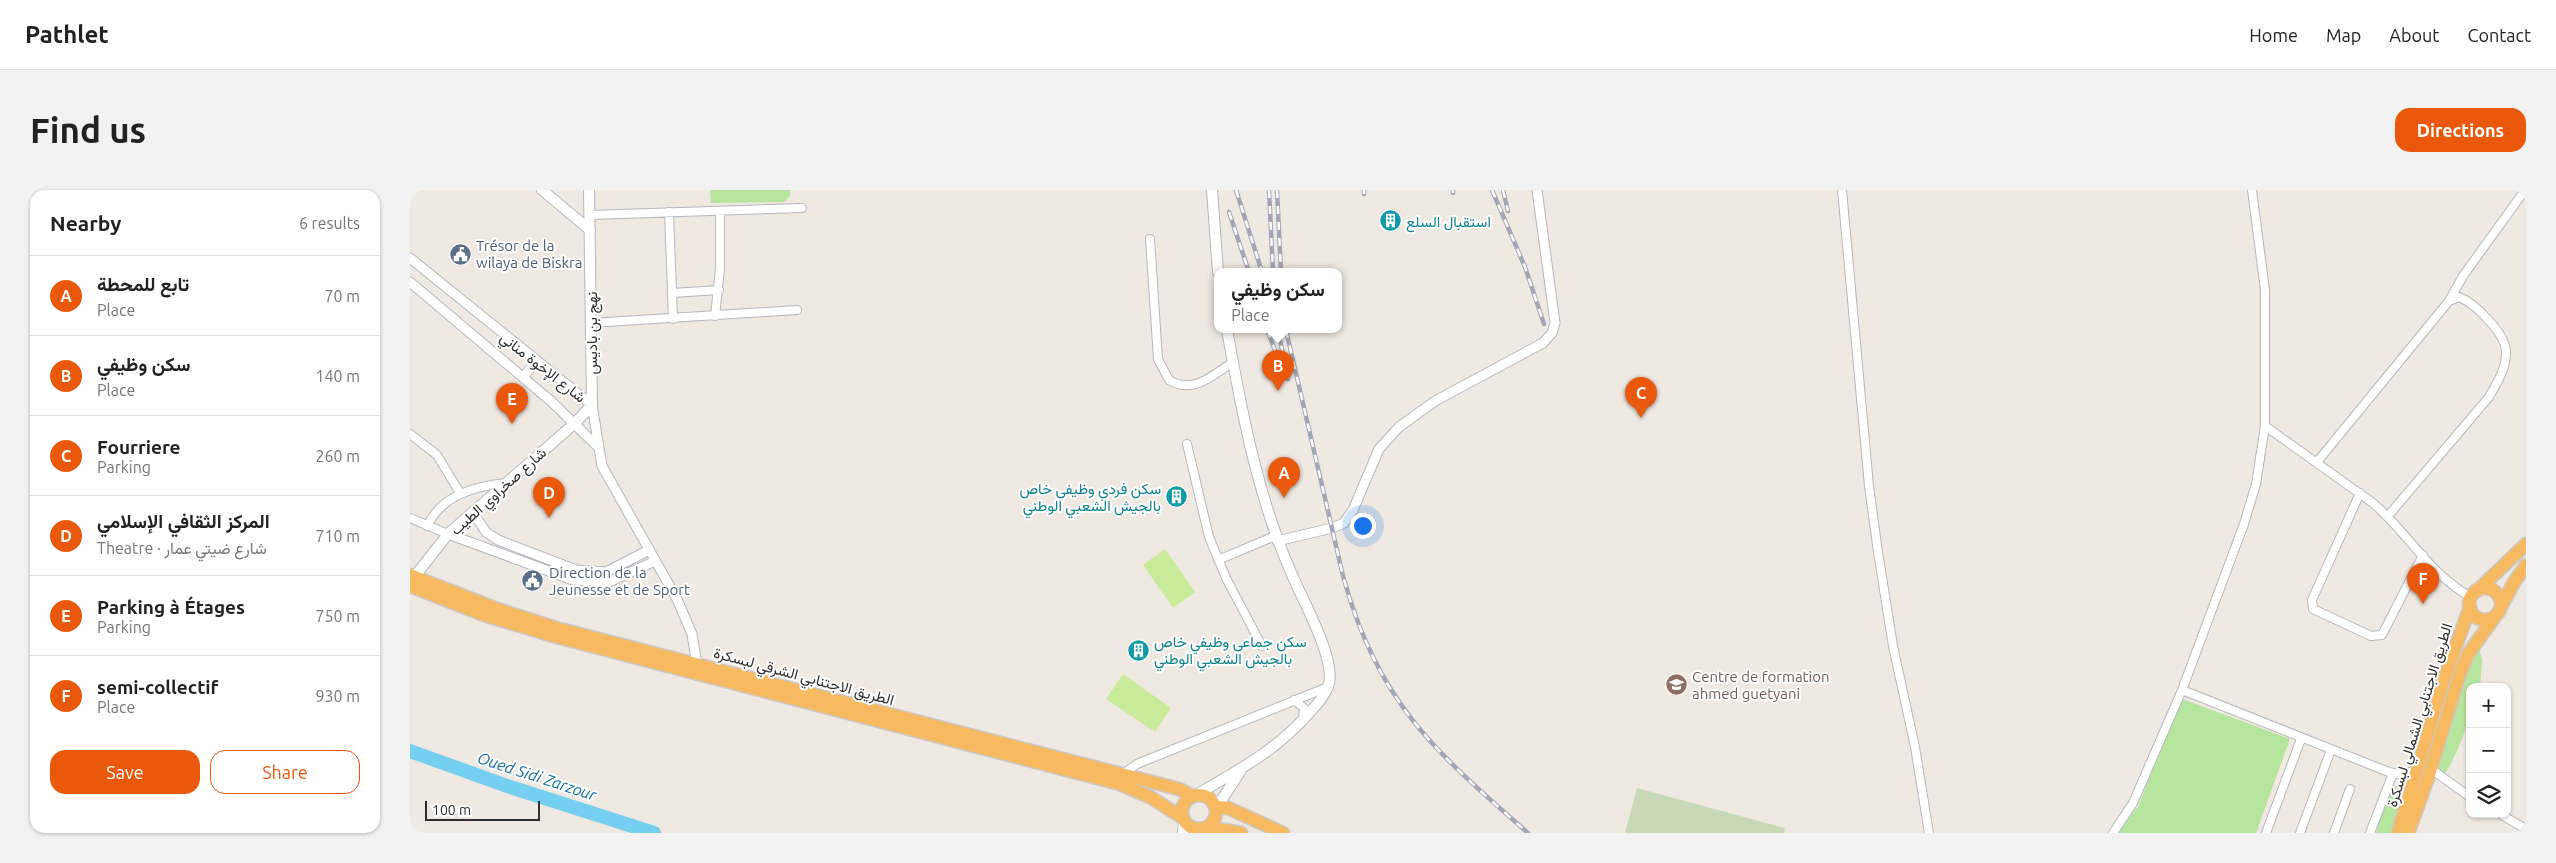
<!DOCTYPE html>
<html lang="en">
<head>
<meta charset="utf-8">
<style>
  :root { --surface:#fff; --page:#f2f2f2; --text:#222; --muted:#767676; --line:#e0e0e0; --accent:#ea580c }
  body { margin:0; font-family:Ubuntu,Vazirmatn,sans-serif; background:var(--page); color:var(--text) }
  .controls { position:absolute; right:15px; bottom:15px; display:grid; overflow:hidden; border-radius:10px; box-shadow:0 1px 4px #0004 }
  .controls button { width:45px; height:45px; display:grid; place-items:center; padding:0; border:0; border-bottom:1px solid var(--line); background:var(--surface); color:var(--text); font:25px sans-serif }
  .scale { position:absolute; left:15px; bottom:12px; width:115px; box-sizing:border-box; padding-left:5px; border:2px solid #2e2e2e; border-top:0; font-size:14px; line-height:18px; white-space:nowrap; color:#2e2e2e; -webkit-text-stroke:4px #fff; paint-order:stroke }
  .you { position:absolute; left:952px; top:335px; width:18px; height:18px; margin:-12px; border:4px solid #fff; border-radius:50%; background:#1a73e8; box-shadow:0 0 0 8px #1a73e833 }
  .badge { display:grid; place-items:center; width:32px; height:32px; border-radius:50%; background:var(--accent); color:#fff; font-size:16px; font-weight:700 }
  .pin { position:absolute; translate:-50% -41px; filter:drop-shadow(0 1px 2px #0008) }
  .pin::after { content:''; position:absolute; top:26px; width:18px; height:15px; background:inherit; clip-path:polygon(0 0,100% 0,50% 100%) }
  .popup { position:absolute; left:804px; top:78px; width:128px; height:65px; box-sizing:border-box; display:grid; place-content:center; border-radius:10px; background:var(--surface); filter:drop-shadow(0 1px 4px #0005); font-size:16px; white-space:nowrap; color:var(--muted) }
  .popup b { font-size:19px; color:var(--text) }
  .popup::after { content:''; position:absolute; left:50%; top:100%; margin-left:-10px; border:10px solid transparent; border-top-color:var(--surface) }
  .list { margin:0; padding:0; list-style:none }
  h2 { display:flex; justify-content:space-between; align-items:center; height:65px; margin:0; padding:0 20px; font-size:21px }
  h2 small { font-size:16px; font-weight:400; color:var(--muted) }
  .list li { display:grid; grid-template-columns:32px 1fr auto; gap:15px; align-items:center; box-sizing:border-box; height:80px; padding:0 20px; border-top:1px solid var(--line) }
  .list b { display:block; font-size:19px; white-space:nowrap }
  .list p { margin:0; font-size:16px; white-space:nowrap; color:var(--muted) }
  .list em { font-size:16px; font-style:normal; color:var(--muted) }
  .actions { display:flex; gap:10px; padding:15px 20px }
  .actions a { flex:1; padding:11px 0; border:1px solid var(--accent); border-radius:15px; text-align:center; font-size:18px; color:var(--accent) }
  .actions .main { background:var(--accent); color:#fff }
  .icon { flex:none; width:28px; height:28px; fill:none; stroke:currentColor; stroke-width:2; stroke-linecap:round; stroke-linejoin:round }
  .map { position:relative; flex:none; width:2116px; height:643px; overflow:hidden; border-radius:15px }
  header { display:flex; align-items:center; gap:30px; box-sizing:border-box; height:70px; padding:0 25px; background:var(--surface); border-bottom:1px solid var(--line) }
  header strong { font-size:24px }
  nav { display:flex; gap:28px; margin-inline-start:auto; font-size:18px }
  .intro { display:flex; align-items:center; justify-content:space-between; box-sizing:border-box; height:120px; padding:0 30px }
  h1 { margin:0; font-size:35px }
  .button { padding:12px 22px; border-radius:15px; background:var(--accent); color:#fff; font-size:18px; font-weight:700 }
  main { display:flex; gap:30px; padding:0 30px }
  aside { flex:1; background:var(--surface); border-radius:15px; box-shadow:0 1px 4px #0004 }
  .map>svg:first-child { display:block }
  .green { fill:#b6e59e }
  .cemetery { fill:#c8d9b8 }
  .pitch { fill:#c9ec9a }
  .lines { fill:none; stroke-linecap:round; stroke-linejoin:round }
  .river { stroke:#75cff0; stroke-width:14 }
  .minor-casing { stroke:#b4b7c1; stroke-width:10 }
  .tertiary-casing { stroke:#b4b7c1; stroke-width:11 }
  .secondary-casing { stroke:#b4b7c1; stroke-width:12 }
  .trunk-casing { stroke:#c9c9c9; stroke-width:15 }
  .minor { stroke:#fff; stroke-width:8 }
  .tertiary { stroke:#fff; stroke-width:9 }
  .secondary { stroke:#fff; stroke-width:10 }
  .trunk { stroke:#f8ba60; stroke-width:12 }
  .rail-casing { stroke:#a3a6b8; stroke-width:4.5 }
  .rail { stroke:#fff; stroke-width:2.5; stroke-dasharray:8; stroke-linecap:butt }
  .labels { text-anchor:middle; dominant-baseline:central; stroke-width:4; stroke-linejoin:round; paint-order:stroke }
  .culture-label { font-size:15px; fill:#0d838f; stroke:#fff; text-anchor:start }
  .service-label { font-size:15px; fill:#4e5e75; stroke:#fff; text-anchor:start }
  .street-label { font-size:15px; fill:#2e2e2e; stroke:#fff }
  .education-label { font-size:15px; fill:#785e54; stroke:#fff; text-anchor:start }
  .water-label { font-size:16px; font-style:italic; fill:#0d6fa3; stroke:#fff }
</style>
</head>
<body>
<header>
<strong>Pathlet</strong>
<nav><a>Home</a><a>Map</a><a>About</a><a>Contact</a></nav>
</header>
<div class="intro"><h1>Find us</h1><a class="button">Directions</a></div>
<main>
<aside>
<h2>Nearby<small>6 results</small></h2>
<ul class="list">
<li><span class="badge">A</span><div><b>تابع للمحطة</b><p>Place</p></div><em>70 m</em></li>
<li><span class="badge">B</span><div><b>سكن وظيفي</b><p>Place</p></div><em>140 m</em></li>
<li><span class="badge">C</span><div><b>Fourriere</b><p>Parking</p></div><em>260 m</em></li>
<li><span class="badge">D</span><div><b>المركز الثقافي الإسلامي</b><p>Theatre · شارع ضيتي عمار</p></div><em>710 m</em></li>
<li><span class="badge">E</span><div><b>Parking à Étages</b><p>Parking</p></div><em>750 m</em></li>
<li><span class="badge">F</span><div><b>semi-collectif</b><p>Place</p></div><em>930 m</em></li>
</ul>
<div class="actions"><a class="main">Save</a><a>Share</a></div>
</aside>
<div class="map">
<svg width="2116" height="643" viewBox="0 0 2116 643">
  <rect width="100%" height="100%" fill="#efe9e1"/>
  <path class="green" d="M300,0H380V6L374,12L301,13Z
    M2069,458L2072,470L2070,497H2060C2060,534 2053,552 2035,584L2025,580L2054,484Z
    M1775,510L1880,549L1846,643H1706L1728,617L1770,511Z
    M1996,586L1999,588L1981,643H1966L1977,606Z"/>
  <path class="cemetery" d="M1227,598L1375,638L1374,643H1215Z"/>
  <path class="pitch" d="M755,359L785,402L763,418L733,375Z
    M713,484L761,518L745,542L696,509Z"/>
  <g class="lines">
    <path class="river" d="M0,561L97,596L244,643"/>
    <defs>
      <path id="minor" d="M1432,0L1459,296L1468,362L1483,456L1505,557L1519,643
        M259,22L263,129
        M180,25L392,18
        M740,49L748,169L759,190C783,205 803,185 823,172
        M262,103L309,100
        M2039,111L2053,86L2115,0
        M305,126L310,79V21
        M181,133L387,120
        M1855,236L1963,313C1997,342 2021,386 2061,407
        M0,244L27,265L50,303
        M777,254L799,347L817,390L852,456
        M1907,272L2039,111L2049,107C2065,113 2097,145 2096,163C2096,179 2087,193 2079,207L1978,326
        M1950,303L1902,410L1903,419L1961,446L1972,445L2013,365
        M0,328L38,344
        M17,336C32,305 65,296 96,293
        M808,370L865,346
        M1772,500L1979,582L1987,584L2008,581
        M884,510L894,518L893,530
        M2021,579L2060,607
        M711,585L727,574L918,497
        M2090,624L2116,639
        M1703,643L1723,613L1772,500L1834,334L1846,294L1855,236V100L1842,0
        M1856,643L1891,549
        M1890,643L1921,560
        M1924,643L1940,599
        M1960,643L1983,583"/>
      <path id="tertiary" d="M0,68L182,215L192,276L267,409L282,444L287,475
        M0,92L142,212L187,256
        M113,187L126,172
        M63,323L76,342L88,350L166,380L196,382L239,360
        M38,344L163,390L199,392L245,371
        M867,351L922,338L934,333L943,320L969,259L989,237L1025,211L1133,153L1142,143L1145,133L1127,0"/>
      <path id="secondary" d="M132,0L180,40
        M802,0L808,82
        M1,391L38,344L164,234L182,215L179,0
        M786,605C827,581 867,560 898,524C906,516 914,507 918,497C928,472 893,411 883,387C848,309 832,223 817,140
        M805,615L813,608L831,580
        M773,643L774,630"/>
      <path id="trunk" d="M0,385L87,419L146,438L769,599L783,606
        M0,396L74,425L147,447L710,594L740,607L773,628
        M2059 414a16 16 0 1 1 32 0a16 16 0 1 1-32 0Z
        M2067,401L2116,354
        M2091,417L2103,394L2116,375
        M772 622a17 17 0 1 1 34 0a17 17 0 1 1-34 0Z
        M806,617L818,618L873,643
        M797,637L831,643
        M1988,643L2034,489L2060,417
        M1998,643L2018,588L2050,483L2058,464L2084,428"/>
    </defs>
    <use href="#minor" class="minor-casing"/>
    <use href="#tertiary" class="tertiary-casing"/>
    <use href="#secondary" class="secondary-casing"/>
    <use href="#trunk" class="trunk-casing"/>
    <use href="#minor" class="minor"/>
    <use href="#tertiary" class="tertiary"/>
    <use href="#secondary" class="secondary"/>
    <use href="#trunk" class="trunk"/>
    <defs>
      <path id="rail" d="M826,0L852,82
        M859,0L863,82
        M867,0L871,82
        M954,0V4
        M1043,0V3
        M1082,0L1115,77L1134,134
        M1093,0L1098,21
        M819,22L839,82
        M857,140L869,170
        M868,140L878,189
        M876,140L933,386C968,512 1023,560 1118,643"/>
    </defs>
    <use href="#rail" class="rail-casing"/>
    <use href="#rail" class="rail"/>
  </g>
  <defs>
    <symbol id="building-disc" viewBox="-11 -11 22 22"><circle r="9.5" fill="#0f9aa8" stroke="#fff"/><path d="M-4-6H4V6H1V3H-1V6H-4ZM-2.5-4.3h1.7v1.8h-1.7ZM.8-4.3h1.7v1.8H.8ZM-2.5-1h1.7V.8h-1.7ZM.8-1h1.7V.8H.8Z" fill="#fff"/></symbol>
    <symbol id="civic-disc" viewBox="-11 -11 22 22"><circle r="9.5" fill="#5c6f8a" stroke="#fff"/><path d="M-.6-6.5H3V-4.5H.6V-3L4-1V1h2V6H-6V1h2V-1L-.6-3ZM-1.2 2.5V6h2.4V2.5Z" fill="#fff"/></symbol>
    <symbol id="university-disc" viewBox="-11 -11 22 22"><circle r="9.5" fill="#8d6e63" stroke="#fff"/><path d="M0-5L7-2L0 1L-7-2ZM-4 1L0 2.5L4 1V4Q0 6-4 4Z" fill="#fff"/></symbol>
  </defs>
  <g fill-rule="evenodd">
    <use href="#building-disc" x="968" y="18" width="25" height="25"/>
    <use href="#civic-disc" x="38" y="52" width="25" height="25"/>
    <use href="#building-disc" x="754" y="294" width="25" height="25"/>
    <use href="#civic-disc" x="110" y="378" width="25" height="25"/>
    <use href="#building-disc" x="716" y="448" width="25" height="25"/>
    <use href="#university-disc" x="1254" y="482" width="25" height="25"/>
  </g>
  <g class="labels">
    <g class="culture-label">
      <text x="996" y="31">استقبال السلع</text>
      <text x="751" y="298" text-anchor="end">سكن فردي وظيفي خاص<tspan x="751" dy="17">بالجيش الشعبي الوطني</tspan></text>
      <text x="744" y="451">سكن جماعي وظيفي خاص<tspan x="744" dy="17">بالجيش الشعبي الوطني</tspan></text>
    </g>
    <g class="service-label">
      <text x="66" y="55">Trésor de la<tspan x="66" dy="17">wilaya de Biskra</tspan></text>
      <text x="139" y="382">Direction de la<tspan x="139" dy="17">Jeunesse et de Sport</tspan></text>
    </g>
    <g class="street-label">
      <text transform="translate(181 143) rotate(-90)">نهج بن باديس</text>
      <text transform="translate(133 177) rotate(38)">شارع الإخوة مناني</text>
      <text transform="translate(88 301) rotate(-42)">شارع صخراوي الطيب</text>
      <text transform="translate(394 486) rotate(15)">الطريق الاجتنابي الشرقي لبسكرة</text>
      <text transform="translate(2009 525) rotate(-73)">الطريق الاجتنابي الشمالي لبسكرة</text>
    </g>
    <g class="education-label">
      <text x="1282" y="486">Centre de formation<tspan x="1282" dy="17">ahmed guetyani</tspan></text>
    </g>
    <g class="water-label">
      <text transform="translate(127 586) rotate(18)">Oued Sidi Zarzour</text>
    </g>
  </g>
</svg>
<div class="controls">
<button>+</button>
<button>−</button>
<button><svg class="icon" aria-label="layers" viewBox="0 0 24 24"><path d="M12 4l9 5-9 5-9-5zM3 14l9 5 9-5"/></svg></button>
</div>
<div class="scale">100 m</div>
<div class="you"></div>
<div class="pin badge" style="left:874px;top:308px">A</div>
<div class="pin badge" style="left:868px;top:201px">B</div>
<div class="popup"><b>سكن وظيفي</b>Place</div>
<div class="pin badge" style="left:1231px;top:228px">C</div>
<div class="pin badge" style="left:139px;top:328px">D</div>
<div class="pin badge" style="left:102px;top:234px">E</div>
<div class="pin badge" style="left:2013px;top:414px">F</div>
</div>
</main>
</body>
</html>
